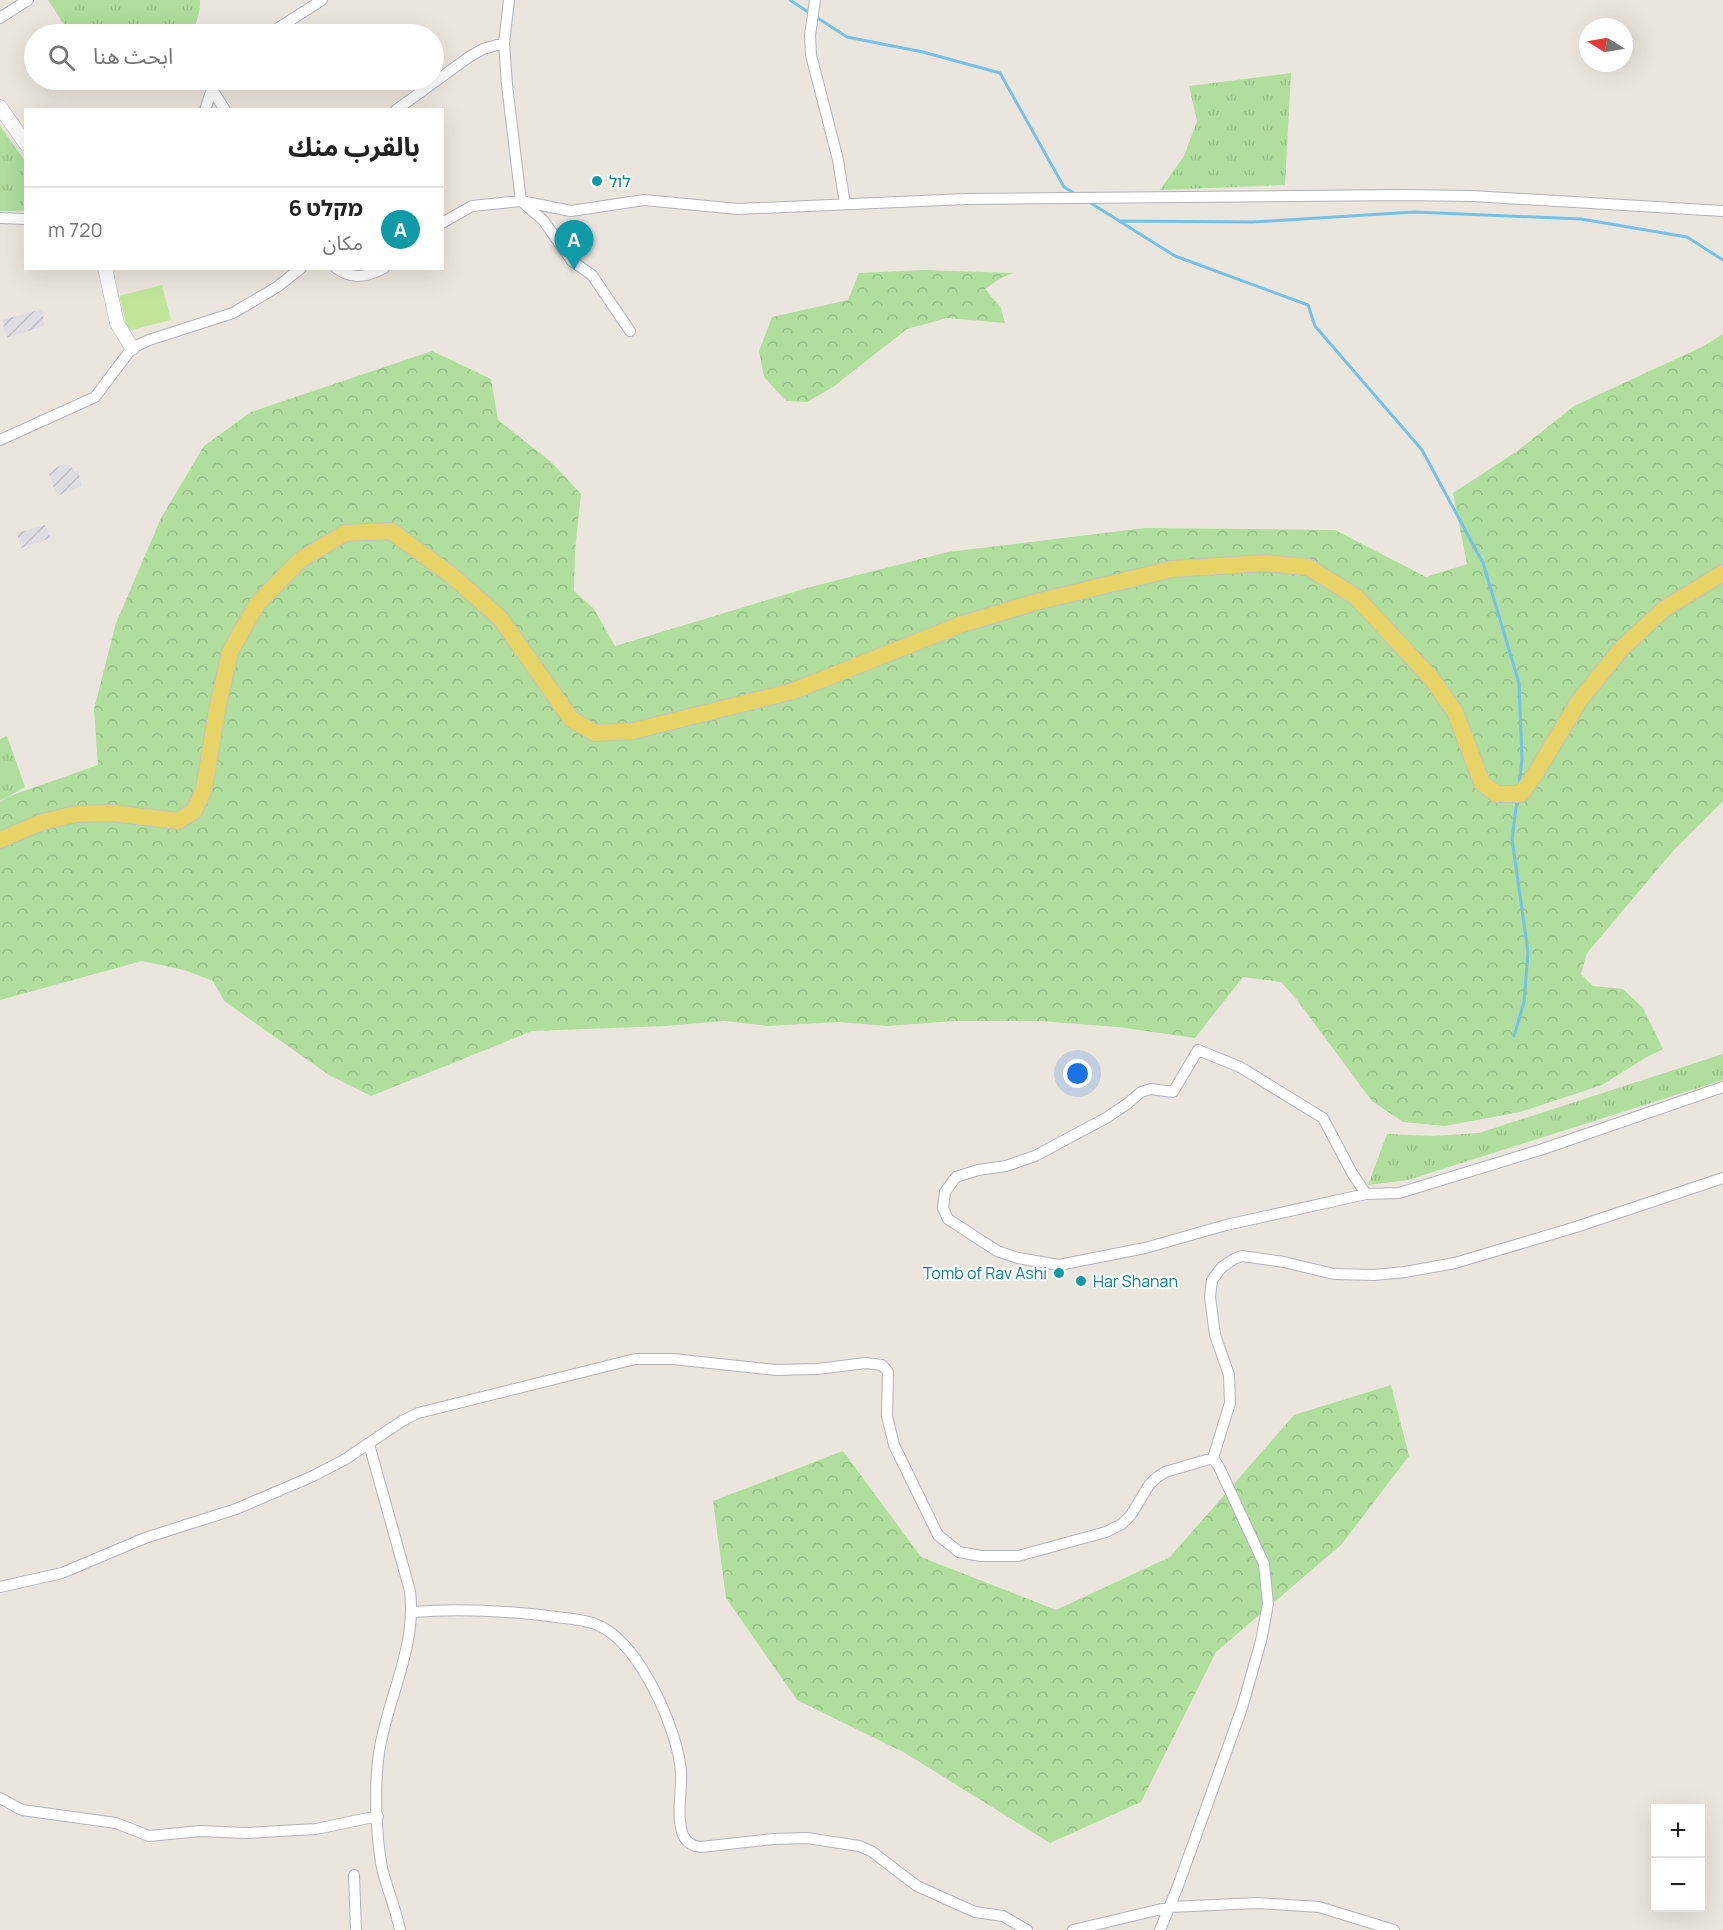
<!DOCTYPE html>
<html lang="ar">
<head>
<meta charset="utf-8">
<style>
  :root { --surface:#fff; --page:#f6f6f6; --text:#222; --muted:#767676; --line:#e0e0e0; --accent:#475bee }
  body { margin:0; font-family:Manrope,"Noto Sans Arabic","Noto Sans Hebrew",sans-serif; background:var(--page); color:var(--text); direction:rtl }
  .controls { position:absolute; right:18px; bottom:18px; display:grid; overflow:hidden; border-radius:0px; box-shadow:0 6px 24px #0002 }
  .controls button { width:54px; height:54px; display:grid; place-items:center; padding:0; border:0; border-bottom:2px solid var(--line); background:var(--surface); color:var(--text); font:30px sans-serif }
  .compass { position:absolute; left:1579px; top:18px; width:54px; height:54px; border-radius:50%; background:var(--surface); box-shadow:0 6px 24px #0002; rotate:281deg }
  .you { position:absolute; left:1078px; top:1074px; width:21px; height:21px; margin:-15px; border:4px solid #fff; border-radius:50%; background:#1a73e8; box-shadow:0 0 0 9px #1a73e833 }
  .badge { display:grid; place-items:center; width:39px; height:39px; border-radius:50%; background:var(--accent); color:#fff; font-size:20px; font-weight:700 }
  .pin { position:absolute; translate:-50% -50px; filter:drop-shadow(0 2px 3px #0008) }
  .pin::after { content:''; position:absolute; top:32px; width:21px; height:18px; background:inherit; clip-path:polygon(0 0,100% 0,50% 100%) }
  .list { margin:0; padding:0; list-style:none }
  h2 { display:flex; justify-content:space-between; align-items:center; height:78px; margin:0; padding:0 24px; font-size:26px }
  h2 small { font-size:20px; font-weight:400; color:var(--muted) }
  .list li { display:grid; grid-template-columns:39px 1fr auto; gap:18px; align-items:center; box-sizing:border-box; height:84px; padding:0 24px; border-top:2px solid var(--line) }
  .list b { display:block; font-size:22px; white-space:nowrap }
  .list p { margin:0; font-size:20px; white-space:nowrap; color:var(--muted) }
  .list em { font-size:20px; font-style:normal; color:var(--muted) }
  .icon { flex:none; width:33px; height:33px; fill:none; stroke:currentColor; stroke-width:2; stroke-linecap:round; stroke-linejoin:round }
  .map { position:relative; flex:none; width:1723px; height:1930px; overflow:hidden; direction:ltr }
  .search { position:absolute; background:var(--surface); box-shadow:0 6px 24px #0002; left:24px; top:24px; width:420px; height:66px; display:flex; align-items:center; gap:15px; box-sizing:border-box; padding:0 21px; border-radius:33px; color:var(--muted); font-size:22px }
  .panel { position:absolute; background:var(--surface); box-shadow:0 6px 24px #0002; left:24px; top:108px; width:420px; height:162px; border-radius:0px; direction:rtl }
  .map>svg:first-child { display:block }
  .industrial { fill:url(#industrial-furrows) }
  .grass { fill:url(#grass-tufts) }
  .forest { fill:url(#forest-crowns) }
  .pitch { fill:#c0e599 }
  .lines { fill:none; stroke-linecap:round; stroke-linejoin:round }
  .stream { stroke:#76c1e7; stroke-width:3 }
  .minor-casing { stroke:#b0b2bd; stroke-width:12 }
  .tertiary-casing { stroke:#b0b2bd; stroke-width:15 }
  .primary-casing { stroke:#c3c3c3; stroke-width:18 }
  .minor { stroke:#fff; stroke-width:10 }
  .tertiary { stroke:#fff; stroke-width:14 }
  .primary { stroke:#e7d266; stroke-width:16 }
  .culture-dot { fill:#0f9aa8; stroke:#fff; stroke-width:2 }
  .labels { text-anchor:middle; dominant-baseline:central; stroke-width:4.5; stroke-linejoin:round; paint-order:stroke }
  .culture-label { font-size:16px; fill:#0d838f; stroke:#fff; text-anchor:start }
</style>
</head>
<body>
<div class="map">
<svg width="1723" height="1930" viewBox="0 0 1723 1930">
  <defs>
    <pattern id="industrial-furrows" width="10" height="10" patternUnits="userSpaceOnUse" patternTransform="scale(1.5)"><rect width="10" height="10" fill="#dfdde4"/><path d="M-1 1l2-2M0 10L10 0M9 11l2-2" fill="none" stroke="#c0bec4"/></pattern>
    <pattern id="grass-tufts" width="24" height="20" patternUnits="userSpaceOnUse" patternTransform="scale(1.5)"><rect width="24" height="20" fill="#afde9d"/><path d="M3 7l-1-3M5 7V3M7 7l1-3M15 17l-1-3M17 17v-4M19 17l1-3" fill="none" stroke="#97bf87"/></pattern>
    <pattern id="forest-crowns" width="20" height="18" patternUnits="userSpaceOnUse" patternTransform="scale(1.5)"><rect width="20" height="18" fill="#afde9d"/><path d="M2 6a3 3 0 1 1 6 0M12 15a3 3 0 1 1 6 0" fill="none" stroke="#97bf87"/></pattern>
  </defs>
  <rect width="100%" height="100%" fill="#ebe6dd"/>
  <path class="industrial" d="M43,309L44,326L7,338L2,320Z
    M63,464L70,465L75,472L78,471L82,486L57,496L48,472Z
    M45,525L51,538L21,548L17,533Z"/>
  <path class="grass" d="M48,0H200C200,13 197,23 191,34H79L65,26Z
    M1291,73L1285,185L1160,190L1184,156L1197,121L1189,86Z
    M0,126L25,161V211H0Z
    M7,736L25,787L0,801V739Z
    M1723,1054V1080L1408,1180L1368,1185L1387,1134L1432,1136L1479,1133Z"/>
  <path class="forest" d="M924,270L1014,273L1001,278L985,289L1001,308L1005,323L947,318L907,329L833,387L807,402L786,401L764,377L759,351L772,317L848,300L859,273Z
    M1723,334V801L1673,851L1587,953L1581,974L1593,986L1623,989L1643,1008L1663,1049L1645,1058L1602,1085L1520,1112L1445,1126L1403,1122L1372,1101L1297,1000L1281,982L1243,977L1195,1038L1118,1027L1040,1021H955L887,1026L839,1022L768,1026L724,1021L666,1026L532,1031L371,1096L329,1075L224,1001L213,981L184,970L142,961L0,1000V802L7,797L98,765L94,709L116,623L161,518L204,446L251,412L432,351L491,379L498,420L550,461L581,494L575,550L574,591L594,609L615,646L807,588L948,552L1145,528L1335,530L1426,577L1467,564L1453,493L1516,452L1574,406L1704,346Z
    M1391,1385L1409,1456L1341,1545L1216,1652L1141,1802L1050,1843L905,1753L797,1700L726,1598L713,1501L843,1451L921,1557L1056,1610L1170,1557L1294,1415Z"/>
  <path class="pitch" d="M162,285L171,320L128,331L119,296Z"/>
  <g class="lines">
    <path class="stream" d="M790,0L811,14
      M816,17L847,37L923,52L1000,73L1064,187L1076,194
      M1089,202L1175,256L1308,305L1315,326L1422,450L1483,563L1519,683L1522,759L1519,785
      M1121,221L1253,222L1414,212L1581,219L1687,237L1723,260
      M1514,1036L1524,1002L1528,952L1512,839L1517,801"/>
    <defs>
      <path id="minor" d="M509,0L504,43L507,85L521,201L543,220L572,261L592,275L630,331
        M815,0L810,35L811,55L838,160L845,204
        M0,18L28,0
        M269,34L322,0
        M211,88L225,110
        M205,110L215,80
        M396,110L469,57L483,49L504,43
        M0,218L26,219
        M442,223L472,206L521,201L571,211L644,200L738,209L966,199L1403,195L1472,196L1723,211
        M336,268C352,280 367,277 384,268
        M0,440L95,397L132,348L149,340L233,313L277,287L301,268
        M1198,1050L1240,1067L1323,1118L1352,1173L1366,1194L1226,1225L1145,1248L1059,1265L1018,1258L997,1251L948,1219L943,1208L945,1192L956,1177L978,1170L1006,1166L1035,1156L1106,1118L1127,1104L1141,1092L1151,1089L1173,1092Z
        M1366,1194L1399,1193L1543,1149L1723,1087
        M369,1444L410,1591C417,1647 387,1699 379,1753C374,1786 376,1836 382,1868C387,1889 396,1909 400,1930
        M0,1587L62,1573L145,1538L236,1509L311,1477L344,1460L402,1421L418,1413L635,1359H673L776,1370L817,1369L866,1363L882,1365L888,1372L887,1416L894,1445L938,1535L959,1552L981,1556H1018L1106,1532L1122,1524L1131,1515L1149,1485L1156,1478L1165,1472L1213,1458L1230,1403L1229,1375L1215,1335L1210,1297L1212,1280L1222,1267L1234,1259L1242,1256L1284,1262L1334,1274L1374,1275L1405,1272L1455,1263L1576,1227L1723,1178
        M412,1612C460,1608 510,1611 557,1617C572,1619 589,1620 602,1627C641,1648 677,1728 681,1771C682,1792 676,1816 683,1835C687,1843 692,1846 701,1847L773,1839L807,1838L859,1846L871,1851L917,1886L975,1912L1003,1916L1027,1930
        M0,1798L22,1810L116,1823L149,1836L200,1831L246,1833L316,1829L378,1816
        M354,1875L356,1930
        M1073,1930L1170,1907L1258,1903L1319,1907L1394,1930
        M1160,1930L1178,1886L1242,1708L1261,1641L1268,1604L1264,1564L1219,1467L1213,1458"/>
      <path id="tertiary" d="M0,107L26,144
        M105,268L117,323L132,348"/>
      <path id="primary" d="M0,840L42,822L76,814L112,813L178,821L194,811L204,789L217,710L230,652L257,604L300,560L345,533L391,531L451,575L500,618L571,719L595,733L633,731L793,691L962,624L1036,602L1172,569L1265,563L1308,567L1356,597L1432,679L1455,712L1482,783L1496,794H1521L1534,776L1579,701L1621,649L1664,609L1723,573"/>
    </defs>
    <use href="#minor" class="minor-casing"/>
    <use href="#tertiary" class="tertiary-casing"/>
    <use href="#primary" class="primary-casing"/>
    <use href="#minor" class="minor"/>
    <use href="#tertiary" class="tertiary"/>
    <use href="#primary" class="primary"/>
  </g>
  <g class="culture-dot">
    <circle cx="597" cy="181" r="6"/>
    <circle cx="1059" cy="1273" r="6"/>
    <circle cx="1081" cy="1281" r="6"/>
  </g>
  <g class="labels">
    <g class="culture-label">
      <text x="609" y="181">לול</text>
      <text x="1047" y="1273" text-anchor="end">Tomb of Rav Ashi</text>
      <text x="1093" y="1281">Har Shanan</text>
    </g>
  </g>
</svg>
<div class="controls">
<button>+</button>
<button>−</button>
</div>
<svg class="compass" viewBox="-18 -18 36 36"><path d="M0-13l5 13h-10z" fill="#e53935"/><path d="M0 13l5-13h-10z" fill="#767676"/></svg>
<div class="you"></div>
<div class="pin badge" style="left:574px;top:270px;background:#0f9aa8">A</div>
<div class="search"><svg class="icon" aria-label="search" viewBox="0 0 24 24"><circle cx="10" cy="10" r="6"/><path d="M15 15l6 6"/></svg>ابحث هنا</div>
<section class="panel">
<h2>بالقرب منك<small></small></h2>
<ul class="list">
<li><span class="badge" style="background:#0f9aa8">A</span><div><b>מקלט 6</b><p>مكان</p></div><em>720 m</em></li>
</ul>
</section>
</div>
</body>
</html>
